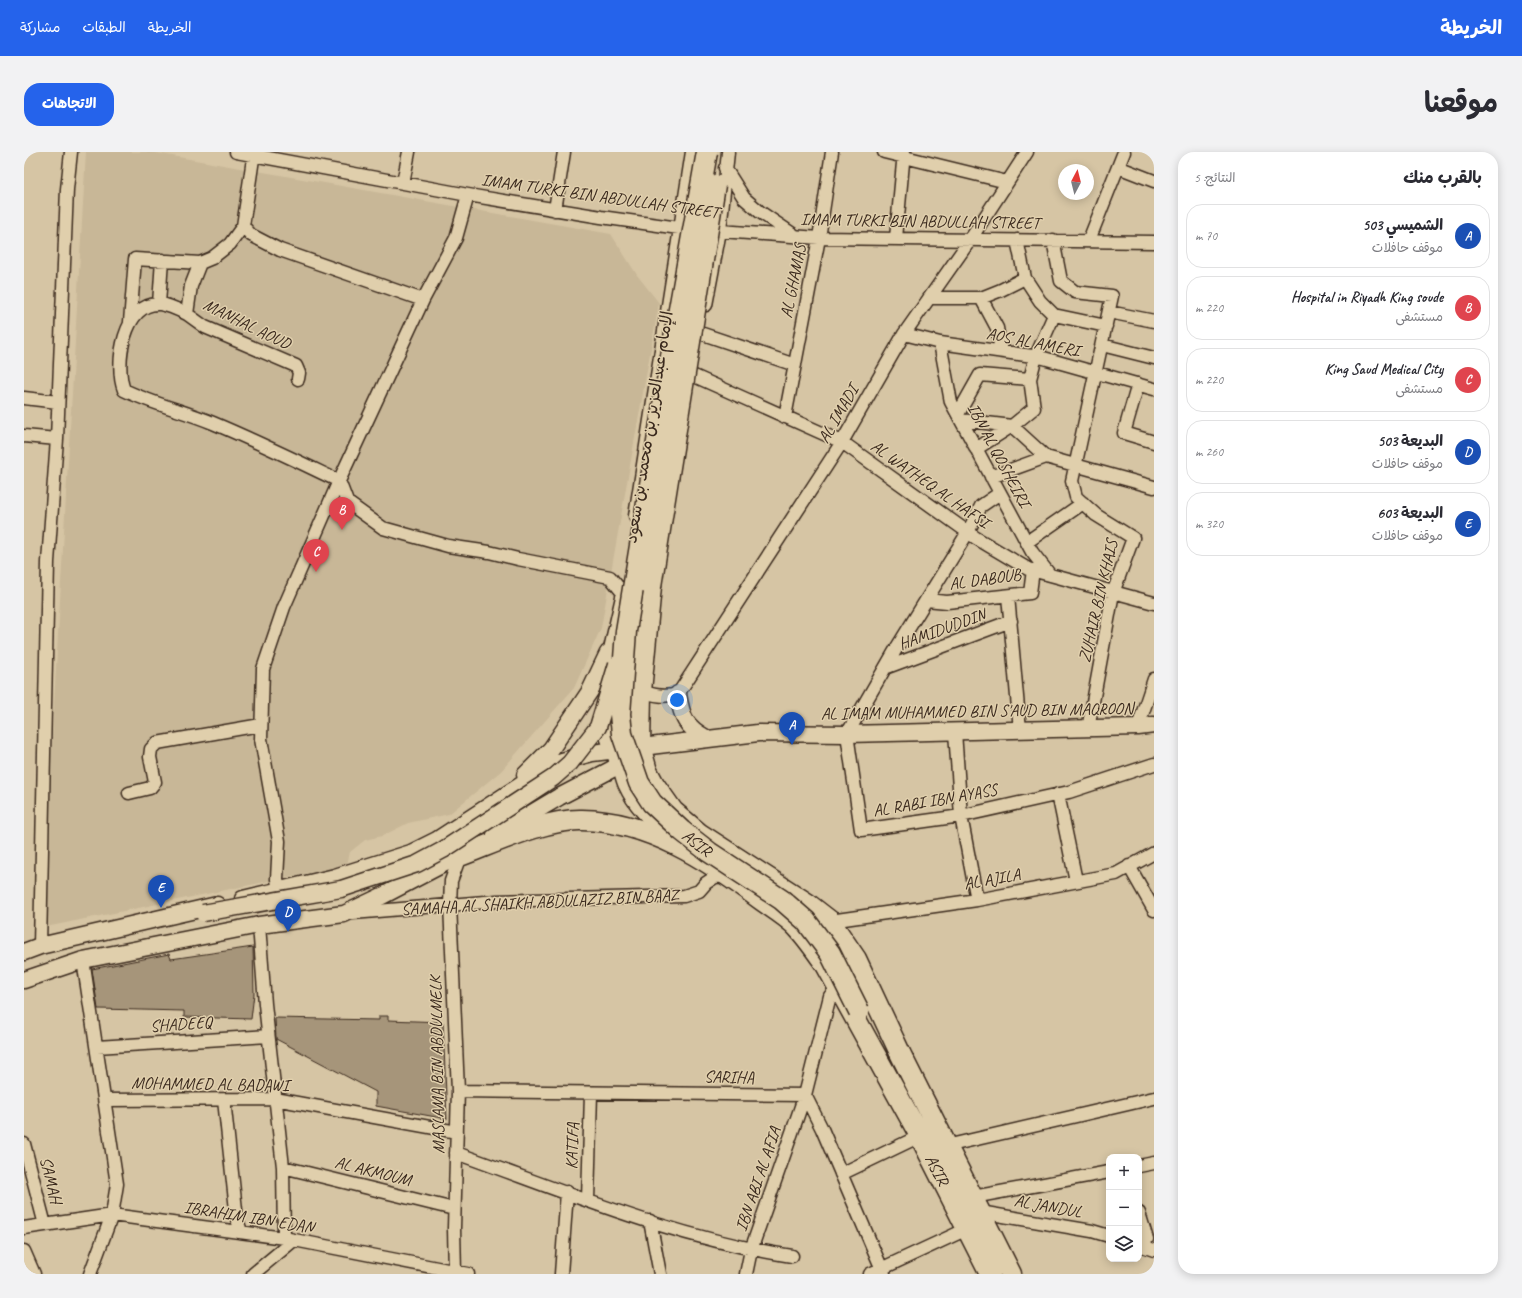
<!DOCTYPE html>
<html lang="ar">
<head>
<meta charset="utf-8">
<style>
  :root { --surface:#fff; --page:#f2f2f3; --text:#2b2b33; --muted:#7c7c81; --line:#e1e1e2; --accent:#2563eb }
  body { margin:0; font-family:Caveat,"Playpen Sans Arabic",sans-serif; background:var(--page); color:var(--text); direction:rtl }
  .controls { position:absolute; right:12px; bottom:12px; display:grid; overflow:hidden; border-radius:8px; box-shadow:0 2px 10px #0003 }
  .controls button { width:36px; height:36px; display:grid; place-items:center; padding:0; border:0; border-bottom:1px solid var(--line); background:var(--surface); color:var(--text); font:20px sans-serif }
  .compass { position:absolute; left:1034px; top:12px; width:36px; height:36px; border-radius:50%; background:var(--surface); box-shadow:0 2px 10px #0003; rotate:7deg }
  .you { position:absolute; left:653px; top:548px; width:14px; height:14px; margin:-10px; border:3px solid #fff; border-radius:50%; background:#1a73e8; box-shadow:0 0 0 6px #1a73e833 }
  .badge { display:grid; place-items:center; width:26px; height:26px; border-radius:50%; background:var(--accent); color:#fff; font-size:13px; font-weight:700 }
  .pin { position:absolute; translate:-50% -33px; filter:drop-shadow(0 1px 2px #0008) }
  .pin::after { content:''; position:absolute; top:21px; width:14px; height:12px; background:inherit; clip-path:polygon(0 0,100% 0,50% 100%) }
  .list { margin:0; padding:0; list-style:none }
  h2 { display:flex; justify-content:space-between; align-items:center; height:52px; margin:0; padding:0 16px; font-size:17px }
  h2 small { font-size:13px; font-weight:400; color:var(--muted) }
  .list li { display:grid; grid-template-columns:26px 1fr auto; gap:12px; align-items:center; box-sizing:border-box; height:64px; margin:0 8px 8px; padding:0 8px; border:1px solid var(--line); border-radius:16px }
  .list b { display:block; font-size:15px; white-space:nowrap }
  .list p { margin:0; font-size:13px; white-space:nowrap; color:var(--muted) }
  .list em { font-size:13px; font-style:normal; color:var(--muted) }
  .icon { flex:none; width:22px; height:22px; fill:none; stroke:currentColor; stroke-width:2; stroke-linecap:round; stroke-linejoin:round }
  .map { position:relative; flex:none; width:1130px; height:1122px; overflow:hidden; direction:ltr; border-radius:16px }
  header { display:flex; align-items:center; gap:24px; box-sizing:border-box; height:56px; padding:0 20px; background:var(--accent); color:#fff }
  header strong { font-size:19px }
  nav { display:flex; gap:22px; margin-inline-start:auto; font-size:14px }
  .intro { display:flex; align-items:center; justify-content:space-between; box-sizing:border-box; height:96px; padding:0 24px }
  h1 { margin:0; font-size:28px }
  .button { padding:10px 18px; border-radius:16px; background:var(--accent); color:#fff; font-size:14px; font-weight:700 }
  main { display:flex; gap:24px; padding:0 24px }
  aside { flex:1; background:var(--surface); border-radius:16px; box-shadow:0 2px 10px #0003 }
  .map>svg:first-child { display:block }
  .built { fill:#c8b797 }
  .building { fill:#a6957a; stroke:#3b2a1e }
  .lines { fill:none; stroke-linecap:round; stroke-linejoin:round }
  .minor-casing { stroke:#3b2a1e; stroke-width:15 }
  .tertiary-casing { stroke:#3b2a1e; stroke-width:19 }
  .primary-casing { stroke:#3b2a1e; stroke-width:23 }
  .minor { stroke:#e0cfac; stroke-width:12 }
  .tertiary { stroke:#e0cfac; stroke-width:16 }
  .primary { stroke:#e0cfac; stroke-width:20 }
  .tertiary-bridge-casing { stroke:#3b2a1e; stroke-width:19; stroke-linecap:butt }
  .primary-bridge-casing { stroke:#3b2a1e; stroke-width:23; stroke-linecap:butt }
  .tertiary-bridge { stroke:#e0cfac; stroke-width:16 }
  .primary-bridge { stroke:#e0cfac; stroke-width:20 }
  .labels { text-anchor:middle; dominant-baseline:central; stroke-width:3; stroke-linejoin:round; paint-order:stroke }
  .street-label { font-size:17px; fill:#3b2a1e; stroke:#e0cfac }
</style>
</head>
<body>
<header>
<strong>الخريطة</strong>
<nav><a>الخريطة</a><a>الطبقات</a><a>مشاركة</a></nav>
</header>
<div class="intro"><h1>موقعنا</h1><a class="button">الاتجاهات</a></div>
<main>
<aside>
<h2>بالقرب منك<small>النتائج: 5</small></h2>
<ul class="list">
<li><span class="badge" style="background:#1a4fb4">A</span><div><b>الشميسي 503</b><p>موقف حافلات</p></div><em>70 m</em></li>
<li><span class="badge" style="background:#e0444e">B</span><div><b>Hospital in Riyadh King soude</b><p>مستشفى</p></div><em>220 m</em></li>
<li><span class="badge" style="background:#e0444e">C</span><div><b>King Saud Medical City</b><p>مستشفى</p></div><em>220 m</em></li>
<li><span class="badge" style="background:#1a4fb4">D</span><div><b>البديعة 503</b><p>موقف حافلات</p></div><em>260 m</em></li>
<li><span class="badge" style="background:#1a4fb4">E</span><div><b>البديعة 603</b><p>موقف حافلات</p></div><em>320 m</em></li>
</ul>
</aside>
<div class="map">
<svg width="1130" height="1122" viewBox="0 0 1130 1122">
  <rect width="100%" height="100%" fill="#d6c5a4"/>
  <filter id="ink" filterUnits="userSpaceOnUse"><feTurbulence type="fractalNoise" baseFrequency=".025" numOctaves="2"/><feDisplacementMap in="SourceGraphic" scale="8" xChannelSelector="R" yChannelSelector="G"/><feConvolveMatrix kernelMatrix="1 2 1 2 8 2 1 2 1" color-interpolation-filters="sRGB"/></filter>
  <g filter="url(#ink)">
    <path class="built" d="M62,0H126L587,82L613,123L635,151L577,476L550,536L477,619L425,662L384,671L358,684L341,688L326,700L323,713L17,776Z"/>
    <path class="building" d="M229,795L230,842L227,867L160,865V859L74,857L68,817L145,802L147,807Z
      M355,864H364V868L419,870L423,967L352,954V940L252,887L251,866L355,868Z"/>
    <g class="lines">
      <defs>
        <path id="minor" d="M212,0L444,43L577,65L655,76L795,86L1130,90
          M230,0L219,74L206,92L188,106L176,111L167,134L163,162L181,175L272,214L275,221L274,227
          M860,0L983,30
          M1094,15L1130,29
          M701,16L720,46L736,60L770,83
          M379,31L385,0
          M531,58L540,0
          M219,74L227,83L256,98L399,148L315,329L260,455L239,517L237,587L255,689L253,727L255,739
          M872,86L880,0
          M1029,88L1037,129L1051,140L1088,144L1048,329L1052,345L1072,363L1109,386L1089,441L1064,577
          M1065,88L1100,0
          M905,146H957L977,138L1001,126
          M957,146L973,176L977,199
          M399,148L432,86L444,43
          M135,152L138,108
          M682,153L696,79L704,0
          M1085,160L1130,169
          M163,162C155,158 145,153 136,152C100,149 90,213 100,238C129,252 160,259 189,271C232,289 273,309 315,329L323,350L359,376L424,394L465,400L494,407L586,425L599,441
          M1030,163L1082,174
          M106,170L111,107L176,111
          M676,181L771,213
          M880,182L916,191L1016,205L1130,237
          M916,191L927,250L1008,400L1026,423
          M1078,193L1130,206
          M668,223L818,290L952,386L1004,417L1130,451
          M1114,232L1100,281L1130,290
          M0,246L34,250
          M934,262L956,223L1006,227
          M761,265L795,86L808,0
          M937,268L988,274L1022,305
          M0,284L33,287
          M952,297L988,274L1010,256L1006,227L1012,204L1030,163L1016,149L1001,126L993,88
          M967,325L1022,305L1130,335
          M976,341L957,354L944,380L872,497L823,582L837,678L937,664L1045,640L1130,612
          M611,364L668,0
          M1003,390L1059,351
          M984,444L996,578
          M902,448L923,450L1006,441L1009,418
          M583,510L600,436
          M861,516L987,469
          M618,534L617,539C631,544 640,545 654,542L818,290L880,182L946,88L1003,0
          M579,564C579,582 587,598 594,614C597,620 598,628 601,634C610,654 626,670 643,683
          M1114,575L1130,527
          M931,580L937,664L953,748
          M105,641L126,636L131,630L126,605L127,597L133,591L237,573
          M1034,642L1052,729
          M1105,714L1130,758
          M329,761L473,749L660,744L675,739L682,731L691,725L705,724
          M806,769L953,748L1092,722L1130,701
          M235,773L241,852L259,1015L260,1086
          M16,794L24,410L33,287L43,37L47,0
          M59,808L93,1032L88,1063L66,1122
          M73,895L244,884
          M434,939L781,943
          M781,943L798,977L860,1122
          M81,948L251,947L433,980
          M200,948L213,1067L217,1080
          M0,992L21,1073
          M922,994L1130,946
          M432,1001C542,1040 652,1087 768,1104
          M1115,1014L1130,1011
          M259,1015L430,1057
          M817,1022L896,984
          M949,1045L1085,1020
          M564,1048L567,941
          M956,1060L1068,1079L1085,1084
          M1115,1061L1123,1087
          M626,1069L636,1122
          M0,1076L88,1063L260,1086L444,1122
          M1115,1093L1130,1098
          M0,1099L10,1122
          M229,1122L270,1088
          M431,1122L430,1076L434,939L426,752L427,729L436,704
          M537,1122L543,1040
          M722,1122L727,1098L781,943L806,844L814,836
          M846,1122L943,1077"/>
        <path id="tertiary" d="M654,542C658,566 661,574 682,586
          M501,623L527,597L566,539L584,501
          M471,683L535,645L594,614
          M219,747L311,725L387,701L413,688L525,615L538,609L568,601L734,581L823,582L1114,575L1130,573
          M0,800L16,794L193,753
          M0,828L59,808L235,773L320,762L360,743L446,698"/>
        <path id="primary" d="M616,594L623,619L630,632L649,659L676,682L784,752L806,769L832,807L877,903L987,1122
          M594,614L616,594L617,539L627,434
          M436,704C471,691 520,667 558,668C625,669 684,708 736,747C747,755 760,763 770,772C782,784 792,799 802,813L896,984L966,1122"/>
      </defs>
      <use href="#minor" class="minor-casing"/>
      <use href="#tertiary" class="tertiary-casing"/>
      <use href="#primary" class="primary-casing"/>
      <use href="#minor" class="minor"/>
      <use href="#tertiary" class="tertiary"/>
      <use href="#primary" class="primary"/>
      <defs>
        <path id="tertiary-bridge" d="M179,761L317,737L393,712L419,698L529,626L546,611L574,575L593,512"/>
        <path id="primary-bridge" d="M683,0L652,174L602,479L596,562L598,582L615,631L628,651L658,679L685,700L758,748L782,769L806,801L835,859
          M627,434L691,33"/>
      </defs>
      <use href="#tertiary-bridge" class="tertiary-bridge-casing"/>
      <use href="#primary-bridge" class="primary-bridge-casing"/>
      <use href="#tertiary-bridge" class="tertiary-bridge"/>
      <use href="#primary-bridge" class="primary-bridge"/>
    </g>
  </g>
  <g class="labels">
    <g class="street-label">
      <text transform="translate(576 44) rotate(8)">IMAM TURKI BIN ABDULLAH STREET</text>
      <text transform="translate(896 69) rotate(1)">IMAM TURKI BIN ABDULLAH STREET</text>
      <text transform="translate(769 129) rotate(-79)">AL GHAMAS</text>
      <text transform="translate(223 172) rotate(26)">MANHAL AOUD</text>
      <text transform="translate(1009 190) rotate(11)">AOS AL AMERI</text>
      <text transform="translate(814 262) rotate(-60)">AL IMADI</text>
      <text transform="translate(625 275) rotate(-81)">الإمام عبدالعزيز بن محمد بن سعود</text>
      <text transform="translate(975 303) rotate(62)">IBN AL QOSHEIRI</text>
      <text transform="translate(906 332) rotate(35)">AL WATHEQ AL HAFSI</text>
      <text transform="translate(961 427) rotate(-8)">AL DABOUB</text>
      <text transform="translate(1074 449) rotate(-77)">ZUHAIR BIN KHAIS</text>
      <text transform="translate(918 477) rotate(-20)">HAMIDUDDIN</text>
      <text transform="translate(953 559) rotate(-1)">AL IMAM MUHAMMED BIN S'AUD BIN MAQROON</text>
      <text transform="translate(911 648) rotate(-10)">AL RABI IBN AYASS</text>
      <text transform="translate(673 691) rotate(38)">ASIR</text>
      <text transform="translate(968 727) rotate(-10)">AL AJILA</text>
      <text transform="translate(516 750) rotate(-3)">SAMAHA AL SHAIKH ABDULAZIZ BIN BAAZ</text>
      <text transform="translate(157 872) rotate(-4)">SHADEEQ</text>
      <text transform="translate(413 913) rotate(-91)">MASLAMA BIN ABDULMELK</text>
      <text transform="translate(705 925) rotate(1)">SARIHA</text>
      <text transform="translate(186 932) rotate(1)">MOHAMMED AL BADAWI</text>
      <text transform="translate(548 994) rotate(-88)">KATIFA</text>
      <text transform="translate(913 1018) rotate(63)">ASIR</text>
      <text transform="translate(349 1019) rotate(14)">AL AKMOUM</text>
      <text transform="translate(734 1027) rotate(-71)">IBN ABI AL AFIA</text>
      <text transform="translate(27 1028) rotate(76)">SAMAH</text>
      <text transform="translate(1024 1054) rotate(10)">AL JANDUL</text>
      <text transform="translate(225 1065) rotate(9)">IBRAHIM IBN EDAN</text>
    </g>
  </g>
</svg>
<div class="controls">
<button>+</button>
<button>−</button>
<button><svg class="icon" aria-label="layers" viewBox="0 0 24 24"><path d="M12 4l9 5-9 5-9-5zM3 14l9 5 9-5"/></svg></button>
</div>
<svg class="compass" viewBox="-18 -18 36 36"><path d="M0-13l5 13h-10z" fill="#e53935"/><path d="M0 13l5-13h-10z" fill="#7c7c81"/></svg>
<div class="you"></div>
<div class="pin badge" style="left:768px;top:593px;background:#1a4fb4">A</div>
<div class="pin badge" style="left:318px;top:378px;background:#e0444e">B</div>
<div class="pin badge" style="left:292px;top:420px;background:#e0444e">C</div>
<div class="pin badge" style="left:264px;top:780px;background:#1a4fb4">D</div>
<div class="pin badge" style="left:137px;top:756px;background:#1a4fb4">E</div>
</div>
</main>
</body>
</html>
